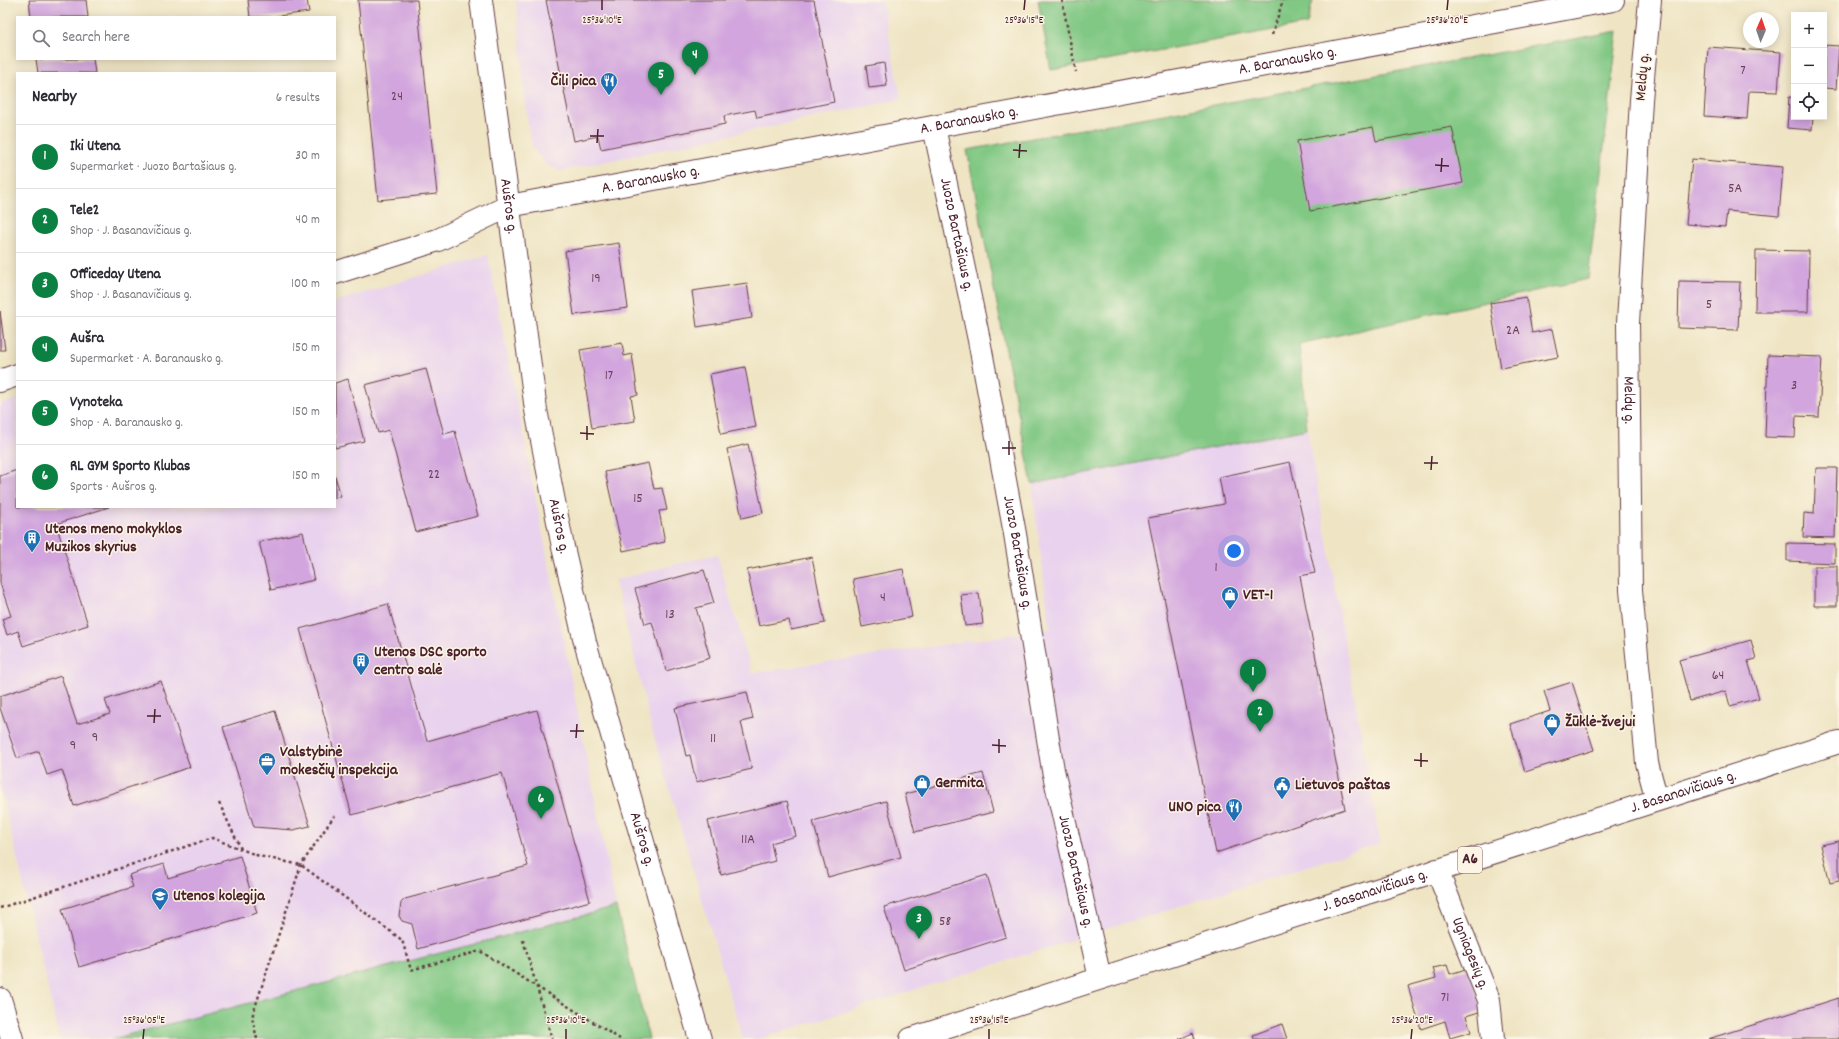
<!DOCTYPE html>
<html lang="en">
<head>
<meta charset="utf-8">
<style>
  :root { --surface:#fff; --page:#f7f7f7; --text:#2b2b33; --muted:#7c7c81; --line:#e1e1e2; --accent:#0b8043 }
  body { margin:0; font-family:Dekko,sans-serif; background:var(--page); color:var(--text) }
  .controls { position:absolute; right:12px; top:12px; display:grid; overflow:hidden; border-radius:0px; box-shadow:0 2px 10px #0003 }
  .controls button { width:36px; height:36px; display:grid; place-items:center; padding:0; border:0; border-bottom:1px solid var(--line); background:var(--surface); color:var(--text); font:20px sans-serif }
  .compass { position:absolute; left:1743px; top:12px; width:36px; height:36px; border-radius:50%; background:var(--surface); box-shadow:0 2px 10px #0003; rotate:2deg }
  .you { position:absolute; left:1234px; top:551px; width:14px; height:14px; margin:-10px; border:3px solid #fff; border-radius:50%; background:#1a73e8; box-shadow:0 0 0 6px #1a73e833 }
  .badge { display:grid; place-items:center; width:26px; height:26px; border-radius:50%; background:var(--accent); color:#fff; font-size:13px; font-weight:700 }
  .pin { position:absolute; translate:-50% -33px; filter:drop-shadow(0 1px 2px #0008) }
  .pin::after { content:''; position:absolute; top:21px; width:14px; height:12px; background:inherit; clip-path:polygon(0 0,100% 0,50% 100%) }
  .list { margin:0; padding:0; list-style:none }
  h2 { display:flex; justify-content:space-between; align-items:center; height:52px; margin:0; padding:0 16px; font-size:17px }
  h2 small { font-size:13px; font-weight:400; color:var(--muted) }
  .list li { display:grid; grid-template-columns:26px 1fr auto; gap:12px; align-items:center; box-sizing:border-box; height:64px; padding:0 16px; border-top:1px solid var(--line) }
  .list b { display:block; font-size:15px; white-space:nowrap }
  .list p { margin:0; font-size:13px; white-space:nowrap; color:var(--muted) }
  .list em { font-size:13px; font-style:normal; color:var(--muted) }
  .icon { flex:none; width:22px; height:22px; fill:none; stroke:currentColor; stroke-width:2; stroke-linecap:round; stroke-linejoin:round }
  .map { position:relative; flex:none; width:1839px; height:1039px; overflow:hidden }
  .search { position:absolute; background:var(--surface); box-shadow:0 2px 10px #0003; left:16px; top:16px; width:320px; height:44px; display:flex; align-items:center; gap:10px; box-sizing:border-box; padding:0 14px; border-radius:0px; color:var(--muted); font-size:15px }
  .panel { position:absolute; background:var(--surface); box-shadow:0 2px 10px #0003; left:16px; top:72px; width:320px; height:436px; border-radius:0px }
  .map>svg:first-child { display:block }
  .built { fill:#e9d2ee }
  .green { fill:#81c884; stroke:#667458 }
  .building { fill:#d2a5de }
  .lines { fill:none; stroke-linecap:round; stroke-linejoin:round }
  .minor-casing { stroke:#633d42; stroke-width:24 }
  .major-casing { stroke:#633d42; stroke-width:24 }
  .path { stroke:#633d42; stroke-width:2.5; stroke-dasharray:3 3; stroke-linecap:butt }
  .minor { stroke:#fff; stroke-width:22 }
  .major { stroke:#fff; stroke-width:22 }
  .ticks { fill:none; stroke:#4a1f2b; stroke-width:1.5 }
  .labels { text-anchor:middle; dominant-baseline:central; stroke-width:3; stroke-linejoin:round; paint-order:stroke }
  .number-label { font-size:14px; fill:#6c4058 }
  .shield { fill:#fcf5e5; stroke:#7f5f63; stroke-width:1 }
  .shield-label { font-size:15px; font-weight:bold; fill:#4a1f2b }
  .street-label { font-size:16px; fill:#4a1f2b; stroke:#fcf5e5 }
  .poi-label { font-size:16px; font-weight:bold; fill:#4a1f2b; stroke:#fcf5e5; text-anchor:start }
  .ticks-label { font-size:10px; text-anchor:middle; fill:#4a1f2b; stroke:#fcf5e5; stroke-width:3; stroke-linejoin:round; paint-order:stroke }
</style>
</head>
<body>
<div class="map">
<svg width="1839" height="1039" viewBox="0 0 1839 1039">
  <rect width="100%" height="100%" fill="#fcf5e5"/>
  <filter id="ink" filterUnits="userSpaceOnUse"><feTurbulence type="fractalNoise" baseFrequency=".025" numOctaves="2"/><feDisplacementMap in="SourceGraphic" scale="8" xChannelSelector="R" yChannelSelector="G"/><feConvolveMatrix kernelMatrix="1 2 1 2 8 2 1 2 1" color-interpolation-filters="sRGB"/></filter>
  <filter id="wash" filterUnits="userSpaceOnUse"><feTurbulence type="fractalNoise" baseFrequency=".012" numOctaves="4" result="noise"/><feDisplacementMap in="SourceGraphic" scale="16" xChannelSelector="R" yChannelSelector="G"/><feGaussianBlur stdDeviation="0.9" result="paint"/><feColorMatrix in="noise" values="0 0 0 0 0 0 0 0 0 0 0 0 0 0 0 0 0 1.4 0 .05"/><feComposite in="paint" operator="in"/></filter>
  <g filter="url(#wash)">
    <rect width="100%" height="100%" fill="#efe5c5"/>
    <path class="built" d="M516,0H882L901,99L560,171L545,164L533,148L528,125Z
      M488,255L616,907L112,1039H60L0,786V404L17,399V507H335V302Z
      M1307,429L1380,843L759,1039H743L652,730L615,580L717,554L752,673L1050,629L1032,484Z"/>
    <path class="green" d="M1038,0H1313L1307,24L1051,70Z
      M1618,31L1588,279L1299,344L1307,429L1032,484L967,150Z
      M616,907L649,1039H112Z"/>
    <g id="blocks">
      <path class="building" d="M29,0H86L88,17H31Z
        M248,0H307L309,12L270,17H250Z
        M358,0H417L437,194L378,200Z
        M546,0H814L834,102L757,118L755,110L724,116L725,124L601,149L598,136L574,141Z
        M1824,45L1839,46L1836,89L1824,88Z
        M1708,47L1781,52L1778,92L1749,91L1747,119L1704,116Z
        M36,59H93L95,73H38Z
        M884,63L887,86L869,88L866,66Z
        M1789,97L1794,98V117H1813L1812,130L1787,128Z
        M1373,127L1376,141L1452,127L1463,183L1310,211L1297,141Z
        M1692,159L1783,167L1779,216L1727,211L1725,227L1686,224Z
        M619,243L628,308L574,315L565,251Z
        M1756,250L1809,251L1808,312H1755Z
        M1679,281L1740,282L1738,330L1678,328Z
        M747,283L752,318L697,327L692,291Z
        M1526,297L1532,333L1552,329L1558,357L1501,368L1490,303Z
        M0,311L5,350H0Z
        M622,343L624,356L632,354L638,395L631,396L635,421L592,428L580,350Z
        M1768,355L1822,357L1819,417L1796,416L1795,438L1765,437Z
        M745,367L756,427L721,434L710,374Z
        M426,369L444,434L455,431L478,516L416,532L389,430L378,433L365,385Z
        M348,379L364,441L335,448V383Z
        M748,444L763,513L742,518L727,449Z
        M1290,462L1315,573L1300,576L1345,809L1216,853L1148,518L1224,504L1219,477Z
        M648,463L654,489L662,488L667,510L659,511L665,542L623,551L605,472Z
        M1816,468H1837L1835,538L1803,537L1804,513L1814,514Z
        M17,470V507H109L56,524L88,625L23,646L18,631L7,635L2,619L11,616L0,583V476Z
        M335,476L341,496L335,498Z
        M303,532L314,580L271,590L259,542Z
        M1787,543L1835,544V563L1787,561Z
        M812,557L825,623L791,630L789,620L759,626L747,570Z
        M1814,566H1837V606H1814Z
        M903,569L912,617L862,627L853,579Z
        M704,570L714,603L696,608L710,658L666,671L652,622L645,624L635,589Z
        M979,593L983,624L965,626L961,595Z
        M388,604L427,741L537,710L590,901L418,949L412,924L402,921L399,916L401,903L405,899L528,866L502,773L352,815L300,629Z
        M1751,640L1756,659L1748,661L1759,698L1730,706L1726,691L1690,701L1679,660Z
        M61,676L77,724L110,714L105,700L161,681L190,767L74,806L62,770L47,775L39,751L17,758L0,708V696Z
        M1572,682L1594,750L1525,772L1510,724L1550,711L1544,691Z
        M747,692L753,719L741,722L752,769L696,782L690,755L686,756L675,708Z
        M275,711L310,826L293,830L254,827L223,727Z
        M983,773L993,812L915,832L905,794Z
        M787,801L796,836L771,843L775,861L721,875L708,821Z
        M886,801L901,857L828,877L813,821Z
        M1839,841V881L1830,883L1821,845Z
        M240,856L257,913L79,967L62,909L133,887L129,875L164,864L168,878Z
        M987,875L1006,937L904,970L884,907Z
        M1447,965L1450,974L1469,968L1482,1011L1466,1016L1471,1032L1450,1038L1445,1021L1421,1029L1408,986L1436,978L1433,968Z
        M1839,998V1039H1708Z
        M1282,1024L1287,1039H1254L1253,1035Z
        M1193,1033L1195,1039H1179Z"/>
    </g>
  </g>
  <g filter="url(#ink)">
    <use href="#blocks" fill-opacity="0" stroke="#633d42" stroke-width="1"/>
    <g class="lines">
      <defs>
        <g id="minor">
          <path id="s1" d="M481,0L536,410L563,547L585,642L700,1039"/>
          <path id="s2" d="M1650,0L1641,100L1628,323L1631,590L1647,763L1657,800"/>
          <path id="s3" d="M934,127L979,340L1015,534L1053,770L1100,978"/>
          <path id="s4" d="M335,273L438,240L509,206L1613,0"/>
          <path d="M0,381L17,375"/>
          <path id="s5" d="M1437,870L1489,1000L1493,1039"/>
          <path d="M0,999L12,1039"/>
        </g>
        <g id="major">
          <path id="s6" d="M911,1039L1839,742"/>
        </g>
      </defs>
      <use href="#minor" class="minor-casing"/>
      <use href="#major" class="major-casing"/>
      <path class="path" d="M1062,0L1076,72
        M1272,35L1283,0
        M219,803L241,849
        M0,908L212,838L259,856L301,865L402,940L411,970L480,951L620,1039
        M523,940L552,1039
        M257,1039L252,1017L301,865L334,816"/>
      <use href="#minor" class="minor"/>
      <use href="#major" class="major"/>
    </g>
  </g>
  <path class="ticks" d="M602,10V0M1024,10L1025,0M1447,10L1448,0M590,136H604M597,143L598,129M1013,150L1027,151M1019,158L1020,144M1435,165L1449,166M1441,172L1442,158M580,433L594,434M587,440V426M1002,448H1016M1009,455V441M1424,463H1438M1431,470L1432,456M147,716H161M154,723L155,709M570,731H584M576,738L577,724M992,745L1006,746M999,753V739M1414,760L1428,761M1421,767V753M143,1039L144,1029M566,1039V1029M989,1039V1029M1411,1039L1412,1029"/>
  <defs>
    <symbol id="restaurant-pin" viewBox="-11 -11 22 30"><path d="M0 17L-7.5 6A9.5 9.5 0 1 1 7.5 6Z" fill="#1f6fb2" stroke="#fcf5e5"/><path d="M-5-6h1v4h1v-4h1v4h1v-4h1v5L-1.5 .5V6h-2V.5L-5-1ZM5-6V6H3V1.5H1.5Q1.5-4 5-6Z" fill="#fff"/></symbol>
    <symbol id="building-pin" viewBox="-11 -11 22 30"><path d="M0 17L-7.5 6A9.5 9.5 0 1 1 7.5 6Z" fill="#1f6fb2" stroke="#fcf5e5"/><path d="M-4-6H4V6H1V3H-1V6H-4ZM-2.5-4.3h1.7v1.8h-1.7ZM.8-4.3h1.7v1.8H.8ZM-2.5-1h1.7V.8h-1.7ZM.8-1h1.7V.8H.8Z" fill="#fff"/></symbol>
    <symbol id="shop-pin" viewBox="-11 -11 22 30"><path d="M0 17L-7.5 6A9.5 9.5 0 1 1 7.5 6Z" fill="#1f6fb2" stroke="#fcf5e5"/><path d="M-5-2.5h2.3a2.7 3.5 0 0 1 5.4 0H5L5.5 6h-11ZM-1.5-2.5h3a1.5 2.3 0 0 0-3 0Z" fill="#fff"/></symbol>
    <symbol id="office-pin" viewBox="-11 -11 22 30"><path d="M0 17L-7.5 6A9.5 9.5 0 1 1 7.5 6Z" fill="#1f6fb2" stroke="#fcf5e5"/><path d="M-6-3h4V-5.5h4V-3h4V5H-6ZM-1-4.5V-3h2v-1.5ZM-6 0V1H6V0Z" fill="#fff"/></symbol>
    <symbol id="civic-pin" viewBox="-11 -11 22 30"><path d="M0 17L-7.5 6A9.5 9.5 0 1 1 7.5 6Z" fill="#1f6fb2" stroke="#fcf5e5"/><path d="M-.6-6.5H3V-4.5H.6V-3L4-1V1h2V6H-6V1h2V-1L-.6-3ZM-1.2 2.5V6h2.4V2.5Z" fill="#fff"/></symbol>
    <symbol id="university-pin" viewBox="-11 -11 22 30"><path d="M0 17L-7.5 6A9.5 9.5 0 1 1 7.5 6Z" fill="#1f6fb2" stroke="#fcf5e5"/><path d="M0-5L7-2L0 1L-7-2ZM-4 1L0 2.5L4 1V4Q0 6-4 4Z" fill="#fff"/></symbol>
  </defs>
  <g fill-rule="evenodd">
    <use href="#restaurant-pin" x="599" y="71" width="20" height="27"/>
    <use href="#building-pin" x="22" y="528" width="20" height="27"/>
    <use href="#shop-pin" x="1220" y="585" width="20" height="27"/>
    <use href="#building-pin" x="351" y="651" width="20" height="27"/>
    <use href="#shop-pin" x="1542" y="712" width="20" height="27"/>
    <use href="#office-pin" x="257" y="751" width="20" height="27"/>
    <use href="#shop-pin" x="912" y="773" width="20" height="27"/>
    <use href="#civic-pin" x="1272" y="775" width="20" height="27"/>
    <use href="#restaurant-pin" x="1224" y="797" width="20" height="27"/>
    <use href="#university-pin" x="150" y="886" width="20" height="27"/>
  </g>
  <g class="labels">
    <g class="number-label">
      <text x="1743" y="71">7</text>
      <text x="397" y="97">24</text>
      <text x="1735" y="189">5A</text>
      <text x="596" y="279">19</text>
      <text x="1709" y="305">5</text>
      <text x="1513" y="331">2A</text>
      <text x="609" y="376">17</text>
      <text x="1794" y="386">3</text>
      <text x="434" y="475">22</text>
      <text x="638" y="499">15</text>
      <text x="1216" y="568">1</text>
      <text x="883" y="598">4</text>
      <text x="670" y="615">13</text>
      <text x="1718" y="676">64</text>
      <text x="95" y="738">9</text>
      <text x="713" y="739">11</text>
      <text x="73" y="746">9</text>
      <text x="748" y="840">11A</text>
      <text x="945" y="922">58</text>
      <text x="1445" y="998">71</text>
    </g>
    <rect class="shield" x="1458" y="847" width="24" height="26" rx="3"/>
    <g class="shield-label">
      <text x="1470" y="860">A6</text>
    </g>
    <g class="street-label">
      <text stroke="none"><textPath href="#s4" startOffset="979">A. Baranausko g.</textPath></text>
      <text transform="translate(1643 77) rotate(-85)">Meldų g.</text>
      <text stroke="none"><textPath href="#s4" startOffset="655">A. Baranausko g.</textPath></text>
      <text stroke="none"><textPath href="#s4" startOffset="331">A. Baranausko g.</textPath></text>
      <text stroke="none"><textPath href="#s1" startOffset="208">Aušros g.</textPath></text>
      <text stroke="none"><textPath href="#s3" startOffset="110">Juozo Bartašiaus g.</textPath></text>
      <text stroke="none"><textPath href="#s2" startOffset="401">Meldų g.</textPath></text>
      <text stroke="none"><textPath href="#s1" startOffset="532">Aušros g.</textPath></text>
      <text stroke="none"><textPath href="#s3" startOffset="434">Juozo Bartašiaus g.</textPath></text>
      <text stroke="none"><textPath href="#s6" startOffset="811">J. Basanavičiaus g.</textPath></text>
      <text stroke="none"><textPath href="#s1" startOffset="856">Aušros g.</textPath></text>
      <text stroke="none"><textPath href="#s3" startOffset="758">Juozo Bartašiaus g.</textPath></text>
      <text stroke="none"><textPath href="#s6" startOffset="487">J. Basanavičiaus g.</textPath></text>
      <text stroke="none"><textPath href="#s5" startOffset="90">Ugniagesių g.</textPath></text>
    </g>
    <g class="poi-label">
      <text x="596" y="81" text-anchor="end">Čili pica</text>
      <text x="45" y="529">Utenos meno mokyklos<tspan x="45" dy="18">Muzikos skyrius</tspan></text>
      <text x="1243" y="595">VET-1</text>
      <text x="374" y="652">Utenos DSC sporto<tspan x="374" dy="18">centro salė</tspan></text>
      <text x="1565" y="722">Žūklė-žvejui</text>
      <text x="280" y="752">Valstybinė<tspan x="280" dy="18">mokesčių inspekcija</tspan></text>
      <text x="935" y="783">Germita</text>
      <text x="1295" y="785">Lietuvos paštas</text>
      <text x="1221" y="807" text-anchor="end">UNO pica</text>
      <text x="173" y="896">Utenos kolegija</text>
    </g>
  </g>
  <g class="ticks-label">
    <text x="602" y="23">25°36'10"E</text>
    <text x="1024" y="23">25°36'15"E</text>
    <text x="1447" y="23">25°36'20"E</text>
    <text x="144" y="1023">25°36'05"E</text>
    <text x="566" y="1023">25°36'10"E</text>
    <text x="989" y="1023">25°36'15"E</text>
    <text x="1412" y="1023">25°36'20"E</text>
  </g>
</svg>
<div class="controls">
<button>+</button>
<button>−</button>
<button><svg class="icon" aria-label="locate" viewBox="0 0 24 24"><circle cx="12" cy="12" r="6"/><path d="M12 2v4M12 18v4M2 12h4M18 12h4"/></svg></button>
</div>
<svg class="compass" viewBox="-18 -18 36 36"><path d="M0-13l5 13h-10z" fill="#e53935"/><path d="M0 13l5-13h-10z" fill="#7c7c81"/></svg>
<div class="you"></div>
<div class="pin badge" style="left:1253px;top:692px">1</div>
<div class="pin badge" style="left:1260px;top:732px">2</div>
<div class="pin badge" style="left:919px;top:939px">3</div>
<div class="pin badge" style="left:695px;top:75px">4</div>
<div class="pin badge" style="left:661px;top:95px">5</div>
<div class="pin badge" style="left:541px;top:819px">6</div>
<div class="search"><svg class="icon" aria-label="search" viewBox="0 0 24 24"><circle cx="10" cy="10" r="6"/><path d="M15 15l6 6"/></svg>Search here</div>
<section class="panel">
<h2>Nearby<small>6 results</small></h2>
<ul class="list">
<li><span class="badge">1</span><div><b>Iki Utena</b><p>Supermarket · Juozo Bartašiaus g.</p></div><em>30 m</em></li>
<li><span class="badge">2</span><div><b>Tele2</b><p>Shop · J. Basanavičiaus g.</p></div><em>40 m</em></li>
<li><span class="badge">3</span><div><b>Officeday Utena</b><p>Shop · J. Basanavičiaus g.</p></div><em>100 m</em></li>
<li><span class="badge">4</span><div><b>Aušra</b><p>Supermarket · A. Baranausko g.</p></div><em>150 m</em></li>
<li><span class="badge">5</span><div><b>Vynoteka</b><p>Shop · A. Baranausko g.</p></div><em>150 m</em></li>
<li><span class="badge">6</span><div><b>RL GYM Sporto Klubas</b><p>Sports · Aušros g.</p></div><em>150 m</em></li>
</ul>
</section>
</div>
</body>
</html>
